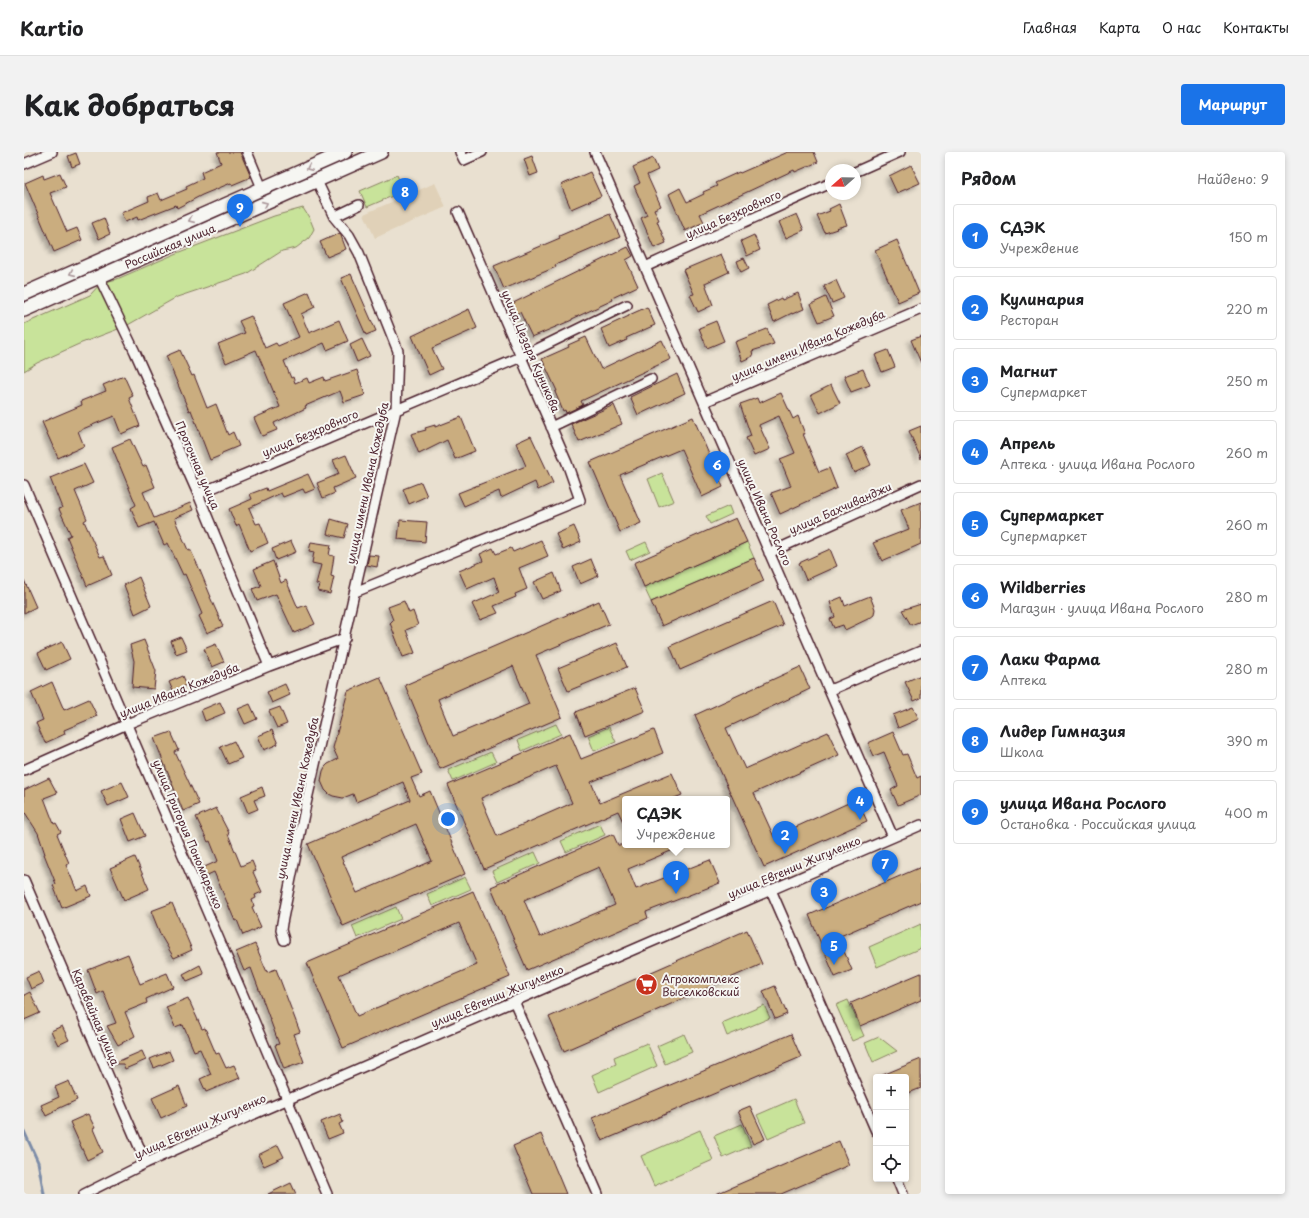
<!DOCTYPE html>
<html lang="ru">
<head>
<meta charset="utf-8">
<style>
  :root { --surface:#fff; --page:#f2f2f2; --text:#202124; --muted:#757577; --line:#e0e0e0; --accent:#1a73e8 }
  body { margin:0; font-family:"Playpen Sans",sans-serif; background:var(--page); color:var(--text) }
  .controls { position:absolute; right:12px; bottom:12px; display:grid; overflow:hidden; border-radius:4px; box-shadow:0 2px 6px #0003 }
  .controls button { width:36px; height:36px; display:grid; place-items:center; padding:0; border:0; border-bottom:1px solid var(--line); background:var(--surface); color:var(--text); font:20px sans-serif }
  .compass { position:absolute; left:801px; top:12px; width:36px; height:36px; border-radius:50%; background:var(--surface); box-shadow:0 2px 6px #0003; rotate:250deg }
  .you { position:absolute; left:424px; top:667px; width:14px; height:14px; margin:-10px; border:3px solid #fff; border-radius:50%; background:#1a73e8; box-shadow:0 0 0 6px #1a73e833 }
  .badge { display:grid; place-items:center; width:26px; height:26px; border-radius:50%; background:var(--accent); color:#fff; font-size:13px; font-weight:700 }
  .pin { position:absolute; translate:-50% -33px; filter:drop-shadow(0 1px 2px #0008) }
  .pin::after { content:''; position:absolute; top:21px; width:14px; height:12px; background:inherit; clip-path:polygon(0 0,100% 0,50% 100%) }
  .popup { position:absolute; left:598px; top:644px; width:108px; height:52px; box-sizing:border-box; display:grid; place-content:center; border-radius:4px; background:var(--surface); filter:drop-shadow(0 1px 3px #0005); font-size:13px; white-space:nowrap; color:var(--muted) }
  .popup b { font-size:15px; color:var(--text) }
  .popup::after { content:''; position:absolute; left:50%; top:100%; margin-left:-8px; border:8px solid transparent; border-top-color:var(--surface) }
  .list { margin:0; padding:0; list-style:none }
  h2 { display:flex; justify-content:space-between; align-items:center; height:52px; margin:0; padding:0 16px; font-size:17px }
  h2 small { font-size:13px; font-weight:400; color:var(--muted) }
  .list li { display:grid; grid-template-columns:26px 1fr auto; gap:12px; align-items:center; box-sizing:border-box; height:64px; margin:0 8px 8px; padding:0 8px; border:1px solid var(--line); border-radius:4px }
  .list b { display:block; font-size:15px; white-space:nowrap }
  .list p { margin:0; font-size:13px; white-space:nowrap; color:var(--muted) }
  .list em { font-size:13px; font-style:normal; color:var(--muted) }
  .icon { flex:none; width:22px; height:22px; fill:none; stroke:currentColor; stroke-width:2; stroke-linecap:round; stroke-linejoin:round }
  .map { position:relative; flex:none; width:897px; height:1042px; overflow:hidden; border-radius:4px }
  header { display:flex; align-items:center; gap:24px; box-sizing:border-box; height:56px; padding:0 20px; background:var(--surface); border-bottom:1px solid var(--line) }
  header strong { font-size:19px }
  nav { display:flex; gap:22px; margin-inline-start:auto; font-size:14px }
  .intro { display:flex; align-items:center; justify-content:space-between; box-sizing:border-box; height:96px; padding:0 24px }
  h1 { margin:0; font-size:28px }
  .button { padding:10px 18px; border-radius:4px; background:var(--accent); color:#fff; font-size:14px; font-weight:700 }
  main { display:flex; gap:24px; padding:0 24px }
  aside { flex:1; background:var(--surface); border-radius:4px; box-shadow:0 2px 6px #0003 }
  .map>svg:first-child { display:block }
  .built { fill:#e0d1b8 }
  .green { fill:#c8e39a; stroke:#898162 }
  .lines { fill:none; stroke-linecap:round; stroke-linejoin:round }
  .stream { stroke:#7b8ca8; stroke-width:3 }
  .building { fill:#caad7f; stroke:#4a1f2b; fill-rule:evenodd; filter:url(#shadow) }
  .street-casing { stroke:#4a1f2b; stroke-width:12 }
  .secondary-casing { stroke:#4a1f2b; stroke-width:16 }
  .street { stroke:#f6f6f2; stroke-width:9 }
  .secondary { stroke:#f6f6f2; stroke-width:13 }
  .oneway { stroke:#a99598 }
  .labels { text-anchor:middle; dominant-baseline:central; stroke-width:4; stroke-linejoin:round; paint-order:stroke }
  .street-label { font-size:11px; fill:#4a1f2b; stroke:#f6f6f2 }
  .poi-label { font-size:11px; fill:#4a1f2b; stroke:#f6f6f2; text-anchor:start }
</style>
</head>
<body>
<header>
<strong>Kartio</strong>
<nav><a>Главная</a><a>Карта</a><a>О нас</a><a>Контакты</a></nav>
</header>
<div class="intro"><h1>Как добраться</h1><a class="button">Маршрут</a></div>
<main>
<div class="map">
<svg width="897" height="1042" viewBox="0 0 897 1042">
  <defs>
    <filter id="shadow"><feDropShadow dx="-3.5" dy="3.5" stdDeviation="2" flood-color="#0004"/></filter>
  </defs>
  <rect width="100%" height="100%" fill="#e9e0d0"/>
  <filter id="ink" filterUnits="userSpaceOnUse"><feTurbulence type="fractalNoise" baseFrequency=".025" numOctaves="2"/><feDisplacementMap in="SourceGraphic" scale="8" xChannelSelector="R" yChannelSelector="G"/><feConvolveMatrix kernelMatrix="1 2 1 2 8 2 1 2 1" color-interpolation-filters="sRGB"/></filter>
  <g filter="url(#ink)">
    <path class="built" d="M411,31L422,55L351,86L340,62Z"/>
    <path class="green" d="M373,23L380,39L343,55L336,39Z
      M279,56L286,67L290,77L285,86L272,96L258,99L222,122L153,145L102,174L55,192L13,211L0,219V172L66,143L77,131L93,127L151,102L250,64Z
      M638,321L650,349L635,355L624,327Z
      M705,354L708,362L686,372L682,364Z
      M622,390L626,399L606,408L602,399Z
      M723,390L730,406L627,450L620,435Z
      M532,572L537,582L498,599L494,588Z
      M585,575L592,590L570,599L564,584Z
      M467,600L472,610L429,629L424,618Z
      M576,672L581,683L542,700L537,689Z
      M511,700L516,711L473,730L468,719Z
      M441,725L447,737L408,754L403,742Z
      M372,755L377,767L333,786L328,774Z
      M897,772V796L853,815L845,795Z
      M824,848L840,884L828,889L812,853Z
      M740,853L746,866L703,884L698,871Z
      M660,882L668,900L641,912L633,894Z
      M855,885L873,899L849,910L841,891Z
      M623,891L633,914L575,940L568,923L592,912L590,905Z
      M770,947L780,971L744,987L733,963Z
      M718,972L727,994L699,1006L690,984Z
      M676,978L689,1008L630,1034L617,1004Z"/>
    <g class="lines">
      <path class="stream" d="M0,979L14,1010L20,1042"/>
    </g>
    <path class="building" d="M193,0H216L227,25L208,33L207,31L178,43L153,56L152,53L114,68L113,65L101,70L97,61L125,49L124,45L134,41L137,48L163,37L162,34L179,26L177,20L197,11Z
      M764,0H790L794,10L771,20L770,18L676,62L680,70L661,79L645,42L656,36L663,50L680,42L679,40L693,34L691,31L715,20L716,21Z
      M52,1L56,12L48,15L44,4Z
      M508,4L514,21L506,24L500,7Z
      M629,6L634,18L623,23L637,54L630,57L635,68L633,69L642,91L630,96L617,66L623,63L610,34L616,31L609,15Z
      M887,13L896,31L873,41L865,24Z
      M566,20L577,44L547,57L537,33Z
      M36,21L42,35L26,41L43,80L53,76L58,88L30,100L1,31L19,23L20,27Z
      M815,52L823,73L812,76L813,77L801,81L793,64L806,59L805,57Z
      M586,62L596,85L531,113L532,115L480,137L470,114L536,86L535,84Z
      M773,62L780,78L762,86L755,70Z
      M80,66L86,82L75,87L68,71Z
      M316,81L322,97L303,105L296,90Z
      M730,83L736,98L723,104L717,89Z
      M873,88L895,141L874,150L851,98Z
      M604,95L609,104L602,108L614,134L588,146L589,148L548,167V168L508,185L496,160L490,163L485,153Z
      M697,102L705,120L681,131L689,153L674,160L666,143L670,142L659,118Z
      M720,106L725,116L717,120L713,109Z
      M327,122L352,179L342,183L317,126Z
      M812,128L820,146L808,151L800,134Z
      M285,140L291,155L277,162L285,181L315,168L324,189L303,198L300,191L260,209L267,226L269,225L271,231L283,226L285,231L300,225L301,229L333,218L341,243L320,250L316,239L281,254L282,256L250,271L253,278L238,284L230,266L256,255L232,198L202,211L194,192L221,181L215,169L227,164L241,196L252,191L254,194L275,185L260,151Z
      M774,141L780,157L768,162V161L750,170L743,153L757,146L758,148Z
      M802,145L810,164L795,170L787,152Z
      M623,155L631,173L602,186L603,188L585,196L577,177L605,164V163Z
      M445,157L453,176L408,196L418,217L405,223L388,184Z
      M692,169L700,189L683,196L675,176Z
      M743,177L750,192L728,199L729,204L718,209L711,190Z
      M897,184V211L887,188Z
      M562,185L577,217L638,188L647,207L557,249L559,253L542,261L541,258L539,259L531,240L533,239L518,207L545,195L544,193Z
      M338,187L346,204L333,210L326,193Z
      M156,198L168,224L170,223L183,256L192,252L204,283L209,280L215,294L198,301V303L186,308L167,258L165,259L142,204Z
      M864,198L871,215L858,220L851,203Z
      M839,217L846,233L827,240L820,224Z
      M653,222L661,241L614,263L606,245Z
      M100,224L109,244L105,246L116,274L97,282L90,264L54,279L60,294L34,306L18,270L58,253L57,249L82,239L79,233Z
      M807,233L816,251L796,261L787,243Z
      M757,241L769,267L774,264L781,282H779L795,320L805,316L813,336L756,362L747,341L767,334L756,307L771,301L755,264L735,273L746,297L730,304L722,286L727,284L716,252L733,246L735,251Z
      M590,253L598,272L555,290L547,272Z
      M437,265L451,299L431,307L423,288L395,302L387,282L402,278L401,276L411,273V275Z
      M669,265L699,335L678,345L657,297L596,323L617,371L596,380L566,310Z
      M897,274V307L885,279Z
      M507,284L529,331L514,338L511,330L477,346L475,339L440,354L434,341L502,314L492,291Z
      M106,287L119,315L122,313L131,335L119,340L130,366L166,351L169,358L150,366L164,398L166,397L175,416L187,445H186L199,474L183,481L175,464L178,462L161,422L159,423L144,391L140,393L130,370L115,376L107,356L112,353L88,295Z
      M839,295L847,313L830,321L822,303Z
      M322,303L332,326L309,336L311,341L299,346L293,331L315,322L309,308Z
      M60,312L69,331L51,339L63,367L60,369L76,405L80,404L88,423L63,434L43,385L47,383L35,357L38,356L26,326Z
      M284,322L291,337L281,341L279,337L259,345L257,341L225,356L232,372L236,371L244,391L226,399L215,372L212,374L205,357L228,347L226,342L242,336L243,339Z
      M397,330L403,344L385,352L379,337Z
      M897,350V392L858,409L849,391L885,377L877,358Z
      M712,366L723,390L620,435L610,411Z
      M307,367L324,372L320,386L303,382Z
      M376,368L403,370L401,390L374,387Z
      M550,374L557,390L539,398L532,382Z
      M517,388L524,404L495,416L503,437L491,442L492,445L470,454L474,461L456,468L448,452L475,440L470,425L443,437L435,419L459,409L456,402L469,396L472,402L487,396L489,400Z
      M267,389L272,400L252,408L248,397Z
      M287,390L307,393L305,403L310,404L307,424L310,425L306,442L294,439L296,433L292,432L297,413L288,411L290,400L285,399Z
      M806,397L813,414L782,428L775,411Z
      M345,403L355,404L353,415L343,413Z
      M730,406L740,429L638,474L627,450Z
      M567,407L574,424L556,432L549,415Z
      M249,409L257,431L262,428L274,456L282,453L291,472L270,481L252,442L233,449L228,437L237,434L230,417Z
      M530,421L537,439L518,447L510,430Z
      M115,425L127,454L111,462L100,433Z
      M0,428L12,455L0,461Z
      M846,444L851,457L850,463L846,466L821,478L819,473L810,476L806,467L811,465L806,450L818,445L821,454Z
      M380,449L385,461L389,459L394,473L382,478L391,501L379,505L366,471L369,468L364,455Z
      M575,449L585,472L512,503L538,565L416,617L381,533ZM489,514L505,552L429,584L414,547Z
      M749,449L759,473L656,518L646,494Z
      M897,452V469L887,473L878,458Z
      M157,485L163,498L152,502L147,489Z
      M120,488L132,519L130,537L108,535L110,509L106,493Z
      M38,490L46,507L22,518L14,501Z
      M593,491L603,515L544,539L534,516Z
      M192,492L200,510L188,515L180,497Z
      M776,515L786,537L702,576L721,617L804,580L815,603L730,641L750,685L833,647L843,669L740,715L671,563Z
      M897,523V546L890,549L881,530Z
      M159,524L163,533L149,539L145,530Z
      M356,525L398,622L387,626L395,644L406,639L441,722L319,774L284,692L386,648L379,630L332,650L329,642L319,646L309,644L305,642L301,638L297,629L299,619L301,615L304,612L314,607L309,596L324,539ZM392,672L408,709L333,741L317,705Z
      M28,530L40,558L65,547L73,564L40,578L41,582L21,591L12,571L19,568L7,540Z
      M261,532L266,543L248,551L243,540Z
      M611,536L621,559L561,583L552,560Z
      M196,550L201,561L181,569L177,558Z
      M226,552L233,567L221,572L214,557Z
      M256,555L263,572L253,576L245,559Z
      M889,555L895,567L874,576L869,563Z
      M248,578L254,592L240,598L234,584Z
      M630,578L639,601L567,630L576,651L648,621L658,643L648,647H601V674L594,659L460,717L424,633L546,581L557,607ZM532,614L548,651L473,684L457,646Z
      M147,580L155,598L151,600L175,652L159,659L130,586Z
      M869,580L879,603L883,602L893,626L897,624V643L874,653L867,638L874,634L860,600L850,604L844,591Z
      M210,589L218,606L204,612L196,595Z
      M25,626L33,641L20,646L30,672L32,671L37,680L33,682L45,711L42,713L53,739L63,734L67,744L38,756L29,733L32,732L20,702H21L14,681L0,659V638Z
      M98,630L105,645L84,654L77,639Z
      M238,635L241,644L230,648L234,657L224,661L217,644Z
      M192,656L205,681L204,682L217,714L228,709L232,719L229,720L238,740L231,743L232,746L228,748L230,754L228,755L237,775L219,783L213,768L211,769L190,720L179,725L176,717L194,709L186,689L184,690L172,665Z
      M111,661L121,684L106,690L97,667Z
      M589,682L594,693H661L604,717L612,737L686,708L696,731L622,760L624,766L503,818L467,735ZM575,715L591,753L516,785L500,748Z
      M111,705L125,737L100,748L86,716Z
      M897,715V749L814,785L828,818L811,825L785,763Z
      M449,739L486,825L319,896L283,811ZM435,771L453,813L333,864L315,823Z
      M148,751L168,798L150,806L137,784L127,759Z
      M723,778L738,812L540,899L525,865Z
      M231,792L243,820L252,817L276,880L270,882L280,910L260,917L251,893L255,892L227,816L220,819L212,800Z
      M104,802L116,832L143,821L149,835L122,847L123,851L101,860L111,884L94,893L83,874L92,871L79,839L73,842L64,818Z
      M176,813L180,822L163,829L159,822Z
      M15,819L20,831L7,837L2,825Z
      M897,821V848L836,874L827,851Z
      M751,834L763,862L751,867L739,839Z
      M6,840L16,861L0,868V843Z
      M164,846L178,877L181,876L192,902L195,901L202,916L210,913L216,926L182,940L176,927L187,922L176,897L170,899L159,873L151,876L142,855Z
      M38,874L45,888L34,893L27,879Z
      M767,882L777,905L578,989L568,966Z
      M118,899L122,908L101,917L99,912H88Z
      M145,899L149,908L130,916L126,907Z
      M897,907V936L882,942V925H854Z
      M45,929L53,948L29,959L30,960L22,964L17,953L35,945L31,935Z
      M155,934L163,954L137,966L128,946Z
      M726,954L741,987L729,992L714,959Z
      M64,962L71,976L69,977L79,1000L63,1008L46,970Z
      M316,962L319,970L315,972L319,981L304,987L297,970Z
      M517,982L542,1042H509L489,994Z
      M815,989L825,1013L757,1042H692Z
      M254,993L260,1005L240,1014L234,1003Z
      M267,1031L272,1042H244Z"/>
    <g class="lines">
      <defs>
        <path id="street" d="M223,0L238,36
          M436,0L440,8L458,0
          M571,0L869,685
          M0,12L28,0
          M831,20L876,0
          M310,65L335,53
          M621,115L807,31
          M75,125L111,200L174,342L245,514
          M680,250L897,157
          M527,275L627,227
          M0,333L228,864L303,1042
          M174,342L497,205L603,153
          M745,401L897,332
          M331,440L556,348L543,311L434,60
          M806,538L897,499
          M0,618L103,572L245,514L321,486
          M0,728L122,1011
          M747,738L852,979
          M260,788L257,778L258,771L282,652L372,258L374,199L335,101L325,83L310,65L293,29
          M490,849L574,1042
          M873,1027L879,1042
          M60,1042L122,1011L237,959L897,673"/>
        <path id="secondary" d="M0,142L321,0
          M0,158L357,0"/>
      </defs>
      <use href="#street" class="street-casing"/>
      <use href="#secondary" class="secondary-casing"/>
      <use href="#street" class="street"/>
      <use href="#secondary" class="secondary"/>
    </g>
    <defs><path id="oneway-chevron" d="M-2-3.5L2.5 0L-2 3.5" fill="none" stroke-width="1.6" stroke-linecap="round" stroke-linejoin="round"/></defs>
    <g class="oneway">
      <use href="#oneway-chevron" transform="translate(285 16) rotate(156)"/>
      <use href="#oneway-chevron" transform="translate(241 52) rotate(-24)"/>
      <use href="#oneway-chevron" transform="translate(167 68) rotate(156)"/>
      <use href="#oneway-chevron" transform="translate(48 121) rotate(156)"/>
    </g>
  </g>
  <defs>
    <symbol id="supermarket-disc" viewBox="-11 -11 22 22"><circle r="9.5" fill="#c8321e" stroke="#f6f6f2"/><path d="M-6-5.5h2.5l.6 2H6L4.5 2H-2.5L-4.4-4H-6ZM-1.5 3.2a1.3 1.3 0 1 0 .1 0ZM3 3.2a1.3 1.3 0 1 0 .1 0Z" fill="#fff"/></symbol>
  </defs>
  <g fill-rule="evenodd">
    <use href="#supermarket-disc" x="610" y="820" width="25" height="25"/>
  </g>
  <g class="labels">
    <g class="street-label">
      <text transform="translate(709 62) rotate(-24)">улица Безкровного</text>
      <text transform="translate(146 94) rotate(-23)">Российская улица</text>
      <text transform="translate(784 193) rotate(-23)">улица имени Ивана Кожедуба</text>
      <text transform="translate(507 199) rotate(67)">улица Цезаря Куникова</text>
      <text transform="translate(286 281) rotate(-23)">улица Безкровного</text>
      <text transform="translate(174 313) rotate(67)">Проточная улица</text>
      <text transform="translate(343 331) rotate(-78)">улица имени Ивана Кожедуба</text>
      <text transform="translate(816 356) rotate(-24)">улица Бахчиванджи</text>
      <text transform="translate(741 360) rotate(66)">улица Ивана Рослого</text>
      <text transform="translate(155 538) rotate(-22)">улица Ивана Кожедуба</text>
      <text transform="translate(273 646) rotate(-78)">улица имени Ивана Кожедуба</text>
      <text transform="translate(164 682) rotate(67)">улица Григория Пономаренко</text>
      <text transform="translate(770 715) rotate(-23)">улица Евгении Жигуленко</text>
      <text transform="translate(473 844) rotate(-23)">улица Евгении Жигуленко</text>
      <text transform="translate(72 865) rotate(67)">Каравайная улица</text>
      <text transform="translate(176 974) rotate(-24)">улица Евгении Жигуленко</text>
    </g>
    <g class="poi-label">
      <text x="638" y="826">Агрокомплекс<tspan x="638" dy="13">Выселковский</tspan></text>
    </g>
  </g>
</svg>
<div class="controls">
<button>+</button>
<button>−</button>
<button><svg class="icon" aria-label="locate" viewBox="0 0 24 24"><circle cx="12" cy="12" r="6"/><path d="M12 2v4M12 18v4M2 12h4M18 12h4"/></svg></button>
</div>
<svg class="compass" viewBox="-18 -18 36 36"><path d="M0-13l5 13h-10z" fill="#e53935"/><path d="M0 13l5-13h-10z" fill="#757577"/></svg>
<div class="you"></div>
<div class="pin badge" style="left:652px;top:742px">1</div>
<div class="popup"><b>СДЭК</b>Учреждение</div>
<div class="pin badge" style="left:761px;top:702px">2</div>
<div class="pin badge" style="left:800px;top:759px">3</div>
<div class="pin badge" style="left:836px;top:668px">4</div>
<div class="pin badge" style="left:810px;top:813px">5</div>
<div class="pin badge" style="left:693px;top:332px">6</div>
<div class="pin badge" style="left:861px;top:731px">7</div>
<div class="pin badge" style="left:381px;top:59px">8</div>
<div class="pin badge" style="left:216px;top:75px">9</div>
</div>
<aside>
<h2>Рядом<small>Найдено: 9</small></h2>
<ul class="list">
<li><span class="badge">1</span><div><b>СДЭК</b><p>Учреждение</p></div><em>150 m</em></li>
<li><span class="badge">2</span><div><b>Кулинария</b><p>Ресторан</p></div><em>220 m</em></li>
<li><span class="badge">3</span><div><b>Магнит</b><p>Супермаркет</p></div><em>250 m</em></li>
<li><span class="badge">4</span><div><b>Апрель</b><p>Аптека · улица Ивана Рослого</p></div><em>260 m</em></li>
<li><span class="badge">5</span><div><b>Супермаркет</b><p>Супермаркет</p></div><em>260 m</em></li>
<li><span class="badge">6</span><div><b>Wildberries</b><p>Магазин · улица Ивана Рослого</p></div><em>280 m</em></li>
<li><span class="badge">7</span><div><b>Лаки Фарма</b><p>Аптека</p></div><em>280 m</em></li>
<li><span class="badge">8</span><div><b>Лидер Гимназия</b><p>Школа</p></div><em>390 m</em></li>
<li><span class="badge">9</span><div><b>улица Ивана Рослого</b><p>Остановка · Российская улица</p></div><em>400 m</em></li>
</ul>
</aside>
</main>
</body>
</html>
